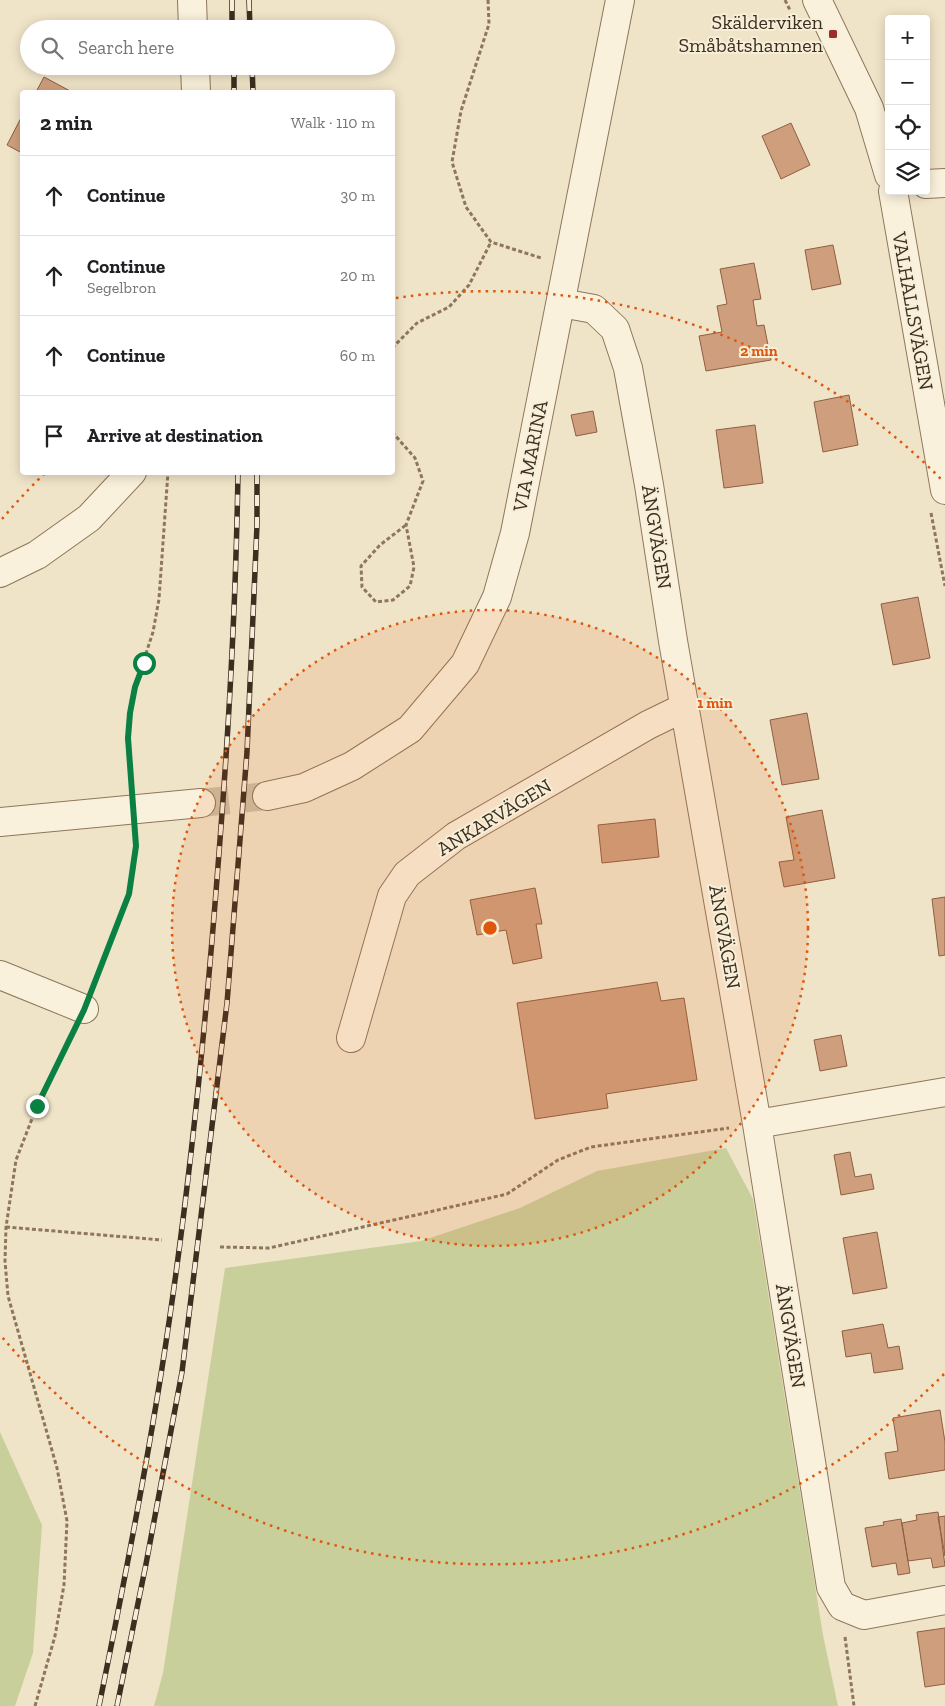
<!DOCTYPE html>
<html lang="en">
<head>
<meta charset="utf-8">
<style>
  :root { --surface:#fff; --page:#f2f2f2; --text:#202124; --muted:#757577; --line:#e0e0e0 }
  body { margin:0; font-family:"Zilla Slab",serif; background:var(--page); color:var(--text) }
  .controls { position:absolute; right:15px; top:15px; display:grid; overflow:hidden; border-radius:5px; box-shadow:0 2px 12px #0003 }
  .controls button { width:45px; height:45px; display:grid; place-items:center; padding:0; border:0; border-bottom:1px solid var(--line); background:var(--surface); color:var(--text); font:25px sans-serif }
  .stop { position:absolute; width:15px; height:15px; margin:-11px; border:4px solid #0b8043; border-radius:50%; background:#fff }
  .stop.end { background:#0b8043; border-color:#fff; box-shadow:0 1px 5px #0008 }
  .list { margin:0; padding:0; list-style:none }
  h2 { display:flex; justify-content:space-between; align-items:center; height:65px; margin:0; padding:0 20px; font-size:21px }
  h2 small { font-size:16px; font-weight:400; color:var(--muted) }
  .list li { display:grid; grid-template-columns:32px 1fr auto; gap:15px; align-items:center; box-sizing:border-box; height:80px; padding:0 20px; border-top:1px solid var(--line) }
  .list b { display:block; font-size:19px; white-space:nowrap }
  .list p { margin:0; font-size:16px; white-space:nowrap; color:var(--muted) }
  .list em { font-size:16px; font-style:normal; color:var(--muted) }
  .icon { flex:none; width:28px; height:28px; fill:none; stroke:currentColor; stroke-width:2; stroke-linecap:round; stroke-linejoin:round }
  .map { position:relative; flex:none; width:945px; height:1706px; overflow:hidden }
  .search { position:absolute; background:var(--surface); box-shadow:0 2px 12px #0003; left:20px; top:20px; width:375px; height:55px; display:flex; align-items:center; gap:12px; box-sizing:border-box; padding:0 18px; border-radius:28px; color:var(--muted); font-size:19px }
  .panel { position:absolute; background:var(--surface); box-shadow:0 2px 12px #0003; left:20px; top:90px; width:375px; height:385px; border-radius:5px }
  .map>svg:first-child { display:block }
  .green { fill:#c9cf9b }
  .building { fill:#cf9f7d; stroke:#8d5f41 }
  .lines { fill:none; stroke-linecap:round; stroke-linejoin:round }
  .minor-tunnel { stroke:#ccc0a6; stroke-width:28; stroke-dasharray:28 14; stroke-linecap:butt }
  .minor-casing { stroke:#8d765c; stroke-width:30 }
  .path { stroke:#8d765c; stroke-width:3; stroke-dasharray:4 2.5; stroke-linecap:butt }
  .minor { stroke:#faf1dc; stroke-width:28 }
  .rail-casing { stroke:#3d2e20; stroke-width:5.5 }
  .rail { stroke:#f7eed8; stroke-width:4; stroke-dasharray:11; stroke-linecap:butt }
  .path-bridge { stroke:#8d765c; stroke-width:3; stroke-dasharray:4 2.5; stroke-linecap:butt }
  .route { stroke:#0b8043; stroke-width:6 }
  .ring { fill:none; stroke:#df570d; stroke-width:2.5; stroke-dasharray:2.5 5 }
  .poi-dot { fill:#9e2a2b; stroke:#f7eed8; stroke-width:2 }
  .labels { text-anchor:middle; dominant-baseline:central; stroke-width:4; stroke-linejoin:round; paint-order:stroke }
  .poi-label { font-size:20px; fill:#3d2e20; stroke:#f7eed8; text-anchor:end }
  .street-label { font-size:20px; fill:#3d2e20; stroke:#f7eed8 }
  .centre { fill:#df570d; stroke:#f7eed8; stroke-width:2.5 }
  .ring-label { font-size:15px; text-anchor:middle; font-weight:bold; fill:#df570d; stroke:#f7eed8; stroke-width:4; stroke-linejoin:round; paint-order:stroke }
</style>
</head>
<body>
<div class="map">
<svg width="945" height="1706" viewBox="0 0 945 1706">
  <rect width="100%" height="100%" fill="#f0e4c8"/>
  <path class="green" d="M726,1148L753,1199L823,1635L838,1706H154L163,1673L225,1268L421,1241L520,1208L597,1171Z
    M0,1432L42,1525L33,1653L15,1706H0Z"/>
  <path class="building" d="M44,77L72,92H36Z
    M22,116V153L7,145Z
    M791,123L810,165L781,179L762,136Z
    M833,245L841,284L812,290L805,250Z
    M754,263L761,299L753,300L757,326L764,325L771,360L706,371L699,336L722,332L717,306L727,304L720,269Z
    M849,395L858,445L823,452L814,402Z
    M593,411L597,432L576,436L571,415Z
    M755,425L763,483L724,488L716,430Z
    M918,597L930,658L893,665L881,604Z
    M807,713L819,779L782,785L770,720Z
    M822,810L835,878L784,887L779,862L794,860L786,817Z
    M655,819L659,857L602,863L598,825Z
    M535,888L542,924H536L542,958L513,964L506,930L477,935L470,900Z
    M945,897V955L939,956L932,899Z
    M657,982L661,1001L684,998L697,1080L606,1094L608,1108L535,1119L517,1003Z
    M841,1035L847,1066L820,1071L814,1040Z
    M850,1152L855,1177L871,1174L874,1189L841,1195L834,1155Z
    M877,1232L887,1288L853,1294L843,1238Z
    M883,1324L888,1348L899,1346L903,1369L874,1373L871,1353L846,1357L842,1331Z
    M940,1410L945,1442V1470L889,1479L885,1453L898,1451L893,1418Z
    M938,1512L945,1566L933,1568L931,1558L908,1561L902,1523L917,1520L916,1515Z
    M945,1516V1556L938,1517Z
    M901,1519L910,1573L898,1575L896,1563L872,1567L865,1528L884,1525L883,1522Z
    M945,1628V1684L925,1687L917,1632Z"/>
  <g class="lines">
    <path class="minor-tunnel" d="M201,803L267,796"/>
    <defs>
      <path id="minor" d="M192,0L193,29
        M817,0L869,108L889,175
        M195,66L196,92
        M926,184L945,183
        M893,191L945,490
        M561,303L594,309L615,329L628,368L649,485L673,641L757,1124L831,1587L842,1606L864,1615L945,1600
        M0,573L37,555L89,518L132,472
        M267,796L304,788L352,766L410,729L465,664L497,597L515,533L620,0
        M0,822L201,803
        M0,975L84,1009
        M351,1038L392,896L407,874L456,836L648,725L685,707
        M757,1124L945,1092"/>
    </defs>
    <use href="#minor" class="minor-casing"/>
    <path class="path" d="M488,0L489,24L461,111L452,162L466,207L491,242L541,258
      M785,0L790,10
      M392,348L417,323L449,307L469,285L491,242
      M392,432L415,458L423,481L406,525L414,567L410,586L393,600L376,602L362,587L361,566L380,545L406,525
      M931,513L945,586
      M130,775L127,738L130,713L135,687L153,632L159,599L168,472
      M94,984L129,894L134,869
      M6,1227L162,1240
      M220,1247L269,1248L425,1213L507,1194L558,1160L591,1147L729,1128
      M845,1637L854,1706
      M35,1706L55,1636L64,1585L67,1521L57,1468L8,1296L5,1261L6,1227L16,1160L37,1106L72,1034"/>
    <use href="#minor" class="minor"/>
    <defs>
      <path id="rail" d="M232,0V29
        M249,0L250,29
        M234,66V92
        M252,66L253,92
        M99,1706C122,1594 144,1481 162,1368C189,1198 206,1025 219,853C229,727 236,599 238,472
        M117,1706L146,1564L182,1372L227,1003L247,752L257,525V472"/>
    </defs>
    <use href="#rail" class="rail-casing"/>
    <use href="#rail" class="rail"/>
    <path class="path-bridge" d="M130,775L135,846L134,869"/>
  </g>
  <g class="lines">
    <path class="route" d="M37,1106L84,1010L129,894L136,846L128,738L130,713L135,687L144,663"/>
  </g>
  <circle cx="490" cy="928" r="318" fill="#df570d" fill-opacity=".12"/>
  <g class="ring">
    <circle cx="490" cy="928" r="318"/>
    <path d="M944 1374A637 637 0 0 1 2 1337M2 519A637 637 0 0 1 44 474M396 298A637 637 0 0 1 944 482"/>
  </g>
  <rect class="poi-dot" x="828" y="29" width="10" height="10" rx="2.5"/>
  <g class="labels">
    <g class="poi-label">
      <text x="823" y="22">Skälderviken<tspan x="823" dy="23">Småbåtshamnen</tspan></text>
    </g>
    <g class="street-label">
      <text transform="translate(913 311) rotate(80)">VALHALLSVÄGEN</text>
      <text transform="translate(530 456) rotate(-79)">VIA MARINA</text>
      <text transform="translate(657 537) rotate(81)">ÄNGVÄGEN</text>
      <text transform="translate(494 817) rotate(-31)">ANKARVÄGEN</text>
      <text transform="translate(725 937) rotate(80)">ÄNGVÄGEN</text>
      <text transform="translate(791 1336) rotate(81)">ÄNGVÄGEN</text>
    </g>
  </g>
  <circle cx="490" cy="928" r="8" class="centre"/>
  <g class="ring-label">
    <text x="759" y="356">2 min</text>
    <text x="715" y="708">1 min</text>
  </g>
</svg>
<div class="controls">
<button>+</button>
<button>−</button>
<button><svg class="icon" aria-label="locate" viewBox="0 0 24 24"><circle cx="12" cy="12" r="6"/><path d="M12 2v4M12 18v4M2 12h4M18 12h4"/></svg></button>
<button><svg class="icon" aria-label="layers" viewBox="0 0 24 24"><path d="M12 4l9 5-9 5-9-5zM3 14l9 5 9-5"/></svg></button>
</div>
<div class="stop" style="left:144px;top:663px"></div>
<div class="stop end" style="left:37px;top:1106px"></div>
<div class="search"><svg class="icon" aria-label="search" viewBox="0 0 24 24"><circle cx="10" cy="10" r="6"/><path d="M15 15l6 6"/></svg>Search here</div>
<section class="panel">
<h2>2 min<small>Walk · 110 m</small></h2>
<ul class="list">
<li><svg class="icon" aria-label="ahead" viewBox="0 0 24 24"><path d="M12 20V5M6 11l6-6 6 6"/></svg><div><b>Continue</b></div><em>30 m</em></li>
<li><svg class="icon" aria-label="ahead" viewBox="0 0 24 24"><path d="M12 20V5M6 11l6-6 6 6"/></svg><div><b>Continue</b><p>Segelbron</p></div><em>20 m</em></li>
<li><svg class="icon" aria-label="ahead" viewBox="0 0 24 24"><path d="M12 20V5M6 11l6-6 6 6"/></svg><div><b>Continue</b></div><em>60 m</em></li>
<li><svg class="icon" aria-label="arrive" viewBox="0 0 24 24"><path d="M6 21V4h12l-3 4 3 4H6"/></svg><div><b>Arrive at destination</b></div></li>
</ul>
</section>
</div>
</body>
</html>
